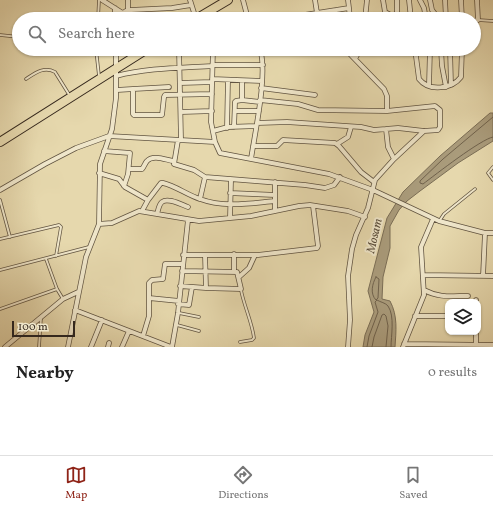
<!DOCTYPE html>
<html lang="en">
<head>
<meta charset="utf-8">
<style>
  :root { --surface:#fff; --page:#f2f2f2; --text:#222; --muted:#767676; --line:#e0e0e0; --accent:#8f2418 }
  body { margin:0; font-family:Vollkorn,serif; background:var(--page); color:var(--text) }
  .controls { position:absolute; right:12px; bottom:12px; display:grid; overflow:hidden; border-radius:8px; box-shadow:0 1px 3px #0004 }
  .controls button { width:36px; height:36px; display:grid; place-items:center; padding:0; border:0; border-bottom:1px solid var(--line); background:var(--surface); color:var(--text); font:20px sans-serif }
  .scale { position:absolute; left:12px; bottom:10px; width:63px; box-sizing:border-box; padding-left:4px; border:2px solid #35281d; border-top:0; font-size:11px; line-height:14px; white-space:nowrap; color:#35281d; -webkit-text-stroke:3px #efe6ca; paint-order:stroke }
  .list { margin:0; padding:0; list-style:none }
  h2 { display:flex; justify-content:space-between; align-items:center; height:52px; margin:0; padding:0 16px; font-size:17px }
  h2 small { font-size:13px; font-weight:400; color:var(--muted) }
  .icon { flex:none; width:22px; height:22px; fill:none; stroke:currentColor; stroke-width:2; stroke-linecap:round; stroke-linejoin:round }
  .map { position:relative; flex:none; width:493px; height:347px; overflow:hidden }
  .search { position:absolute; background:var(--surface); box-shadow:0 1px 3px #0004; left:12px; right:12px; top:12px; height:44px; display:flex; align-items:center; gap:10px; box-sizing:border-box; padding:0 14px; border-radius:22px; color:var(--muted); font-size:15px }
  .sheet { height:108px; background:var(--surface) }
  nav { display:flex; justify-content:space-around; align-items:center; box-sizing:border-box; height:56px; border-top:1px solid var(--line); background:var(--surface); font-size:11px; color:var(--muted) }
  nav a { display:grid; justify-items:center; gap:2px }
  nav .on { color:var(--accent) }
  .map>svg:first-child { display:block }
  .water { fill:#aa9c7c; stroke:#7b6e56 }
  .lines { fill:none; stroke-linecap:round; stroke-linejoin:round }
  .shore { stroke:#70624c; stroke-width:1 }
  .lane-casing { stroke:#615441; stroke-width:3.5 }
  .street-casing { stroke:#615441; stroke-width:5.5 }
  .highway-casing { stroke:#35281d; stroke-width:10 }
  .lane { stroke:#efe6ca; stroke-width:2 }
  .street { stroke:#efe6ca; stroke-width:4 }
  .highway { stroke:#e6d8ad; stroke-width:8 }
  .labels { text-anchor:middle; dominant-baseline:central; stroke-width:4; stroke-linejoin:round; paint-order:stroke }
  .water-label { font-size:12px; font-style:italic; fill:#584b3a; stroke:#efe6ca }
</style>
</head>
<body>
<div class="map">
<svg width="493" height="347" viewBox="0 0 493 347">
  <rect width="100%" height="100%" fill="#e6d8ad"/>
  <filter id="stains"><feTurbulence type="fractalNoise" baseFrequency=".005" numOctaves="4"/><feColorMatrix values="0 0 0 0 .2 0 0 0 0 .09 0 0 0 0 .02 0 0 0 .5 -.17"/></filter>
  <radialGradient id="worn" r=".72"><stop offset=".6" stop-color="#630" stop-opacity="0"/><stop offset="1" stop-color="#630" stop-opacity=".3"/></radialGradient>
  <path class="water" d="M490,113H493V141L458,163L420,191L407,201L399,210L390,226V248L383,277L382,299L390,301C398,316 396,331 395,347H363L365,335L374,312L368,291L387,218L403,192L440,156Z"/>
  <g class="lines">
    <path class="shore" d="M493,117L443,159L420,181V183L423,184C435,175 481,139 493,137
      M376,277L379,279L378,298L376,300C370,294 372,284 376,277Z
      M367,347L369,336L378,312L375,302L377,300C380,302 386,303 388,306C395,316 391,336 391,347
      M372,347L374,337L382,315L384,314L386,316L388,326L386,347"/>
    <defs>
      <path id="lane" d="M98,19L99,0
        M478,20L493,21
        M0,35L19,37
        M96,49L99,76
        M156,53H179
        M26,79C35,73 44,66 55,72L70,96
        M493,167L488,173L493,180
        M0,200L10,237
        M440,220L444,214L475,189
        M0,239L59,225L61,227L56,256
        M46,259L57,289L63,299
        M0,270L89,247
        M0,309L57,289
        M179,313L199,317
        M177,325L199,331
        M240,342L252,340L254,338C252,322 244,306 241,290
        M39,347L41,318"/>
      <path id="street" d="M102,0L132,19
        M128,0V10
        M190,0L196,19
        M243,0L248,19
        M315,0L317,13L349,8L350,19
        M348,0L349,8
        M383,0L385,12L398,19
        M409,0L411,19
        M420,0L424,8L426,19
        M430,0L432,10L439,19
        M445,0L446,19
        M461,0L462,19
        M115,8V19
        M123,13L126,11L131,10L172,8L191,5
        M394,17L397,12V0
        M282,19V18
        M297,19L298,16L317,13
        M326,19V12
        M335,19L336,10
        M365,19L367,0
        M378,19L379,17L383,16L385,12
        M474,21L478,20L477,0
        M179,49L181,140
        M213,49L211,122L215,142
        M339,49L350,54L384,89L387,96V111
        M415,49L419,79C429,92 452,89 461,77L462,49
        M441,49L442,66L446,87
        M450,49L451,85
        M179,51L260,49
        M355,59L360,49
        M212,65H263
        M116,76C147,68 180,68 212,66
        M212,79L262,81
        M242,81V100L260,102
        M180,83L212,82
        M429,85L430,49
        M261,88L315,95
        M133,89L169,87
        M117,90L133,89V114L134,115H162L164,97L165,95L212,94
        M235,111H259
        M181,112L212,111
        M257,123L287,122L361,127L374,130L398,128L424,131L438,130L440,127V110L435,106L387,111L318,110L298,104L260,100
        M234,127L235,102L236,101L242,100
        M227,128L228,80
        M386,129L388,147L394,159
        M213,131L228,127L256,126
        M178,140L174,164L194,170L205,177L305,185L325,188L334,185L340,177
        M337,144L348,137L351,127
        M253,146H277L283,140L335,143L339,146L361,172L374,182
        M104,151L130,153L128,174L124,186
        M251,159C255,132 268,74 260,49
        M129,169H142C144,167 145,163 147,161C153,154 166,160 173,161
        M99,173L119,179L125,187L148,200
        M275,182V211
        M0,190L45,164L76,148L109,136L215,142L220,153L329,174L373,190L439,221L485,233H493
        M230,193L275,195
        M200,199L205,177
        M142,211L148,200L161,183H163C176,186 187,195 200,199C224,208 251,203 275,201
        M157,214C158,211 159,204 162,202C168,197 182,205 188,207
        M230,218L231,180
        M99,224L112,223L139,211L199,221L251,216L299,206L310,205L348,211L365,217
        M234,254V272
        M183,255H258L317,248L318,246L313,206
        M205,255L206,288
        M423,275L493,276
        M483,276L485,233
        M239,277L249,268L255,255
        M180,286L206,288L241,289L237,272L182,271
        M424,290C439,298 451,296 468,296
        M149,298L179,301
        M476,302V300
        M178,304L189,305L192,287
        M75,310L171,347
        M415,316H448
        M143,336L149,316V283L152,280L163,279L165,264H182
        M404,344L493,345
        M476,345V332
        M5,347L63,299L78,292
        M68,347L86,257L99,224L100,164L112,129L116,98V49
        M91,347L102,320
        M108,347L109,343
        M122,347L129,331
        M172,347L178,313L188,220
        M348,347L350,320L348,276L352,249L356,235L368,208L375,180L394,159L424,131
        M403,347L424,295L421,247L433,219"/>
      <path id="highway" d="M196,19L228,0
        M0,142L147,49"/>
    </defs>
    <use href="#lane" class="lane-casing"/>
    <use href="#street" class="street-casing"/>
    <use href="#highway" class="highway-casing"/>
    <use href="#lane" class="lane"/>
    <use href="#street" class="street"/>
    <use href="#highway" class="highway"/>
  </g>
  <g class="labels">
    <g class="water-label">
      <text transform="translate(375 236) rotate(-77)">Mosam</text>
    </g>
  </g>
  <rect width="100%" height="100%" filter="url(#stains)"/>
  <rect width="100%" height="100%" fill="url(#worn)"/>
</svg>
<div class="controls">
<button><svg class="icon" aria-label="layers" viewBox="0 0 24 24"><path d="M12 4l9 5-9 5-9-5zM3 14l9 5 9-5"/></svg></button>
</div>
<div class="scale">100 m</div>
<div class="search"><svg class="icon" aria-label="search" viewBox="0 0 24 24"><circle cx="10" cy="10" r="6"/><path d="M15 15l6 6"/></svg>Search here</div>
</div>
<section class="sheet">
<h2>Nearby<small>0 results</small></h2>
<ul class="list">
</ul>
</section>
<nav>
<a class="on"><svg class="icon" aria-label="map" viewBox="0 0 24 24"><path d="M3 6l6-2 6 2 6-2v14l-6 2-6-2-6 2zM9 4v14M15 6v14"/></svg>Map</a>
<a><svg class="icon" aria-label="directions" viewBox="0 0 24 24"><path d="M12 3l9 9-9 9-9-9zM9 14v-3h6M13 9l2 2-2 2"/></svg>Directions</a>
<a><svg class="icon" aria-label="saved" viewBox="0 0 24 24"><path d="M7 4h10v16l-5-4-5 4z"/></svg>Saved</a>
</nav>
</body>
</html>
